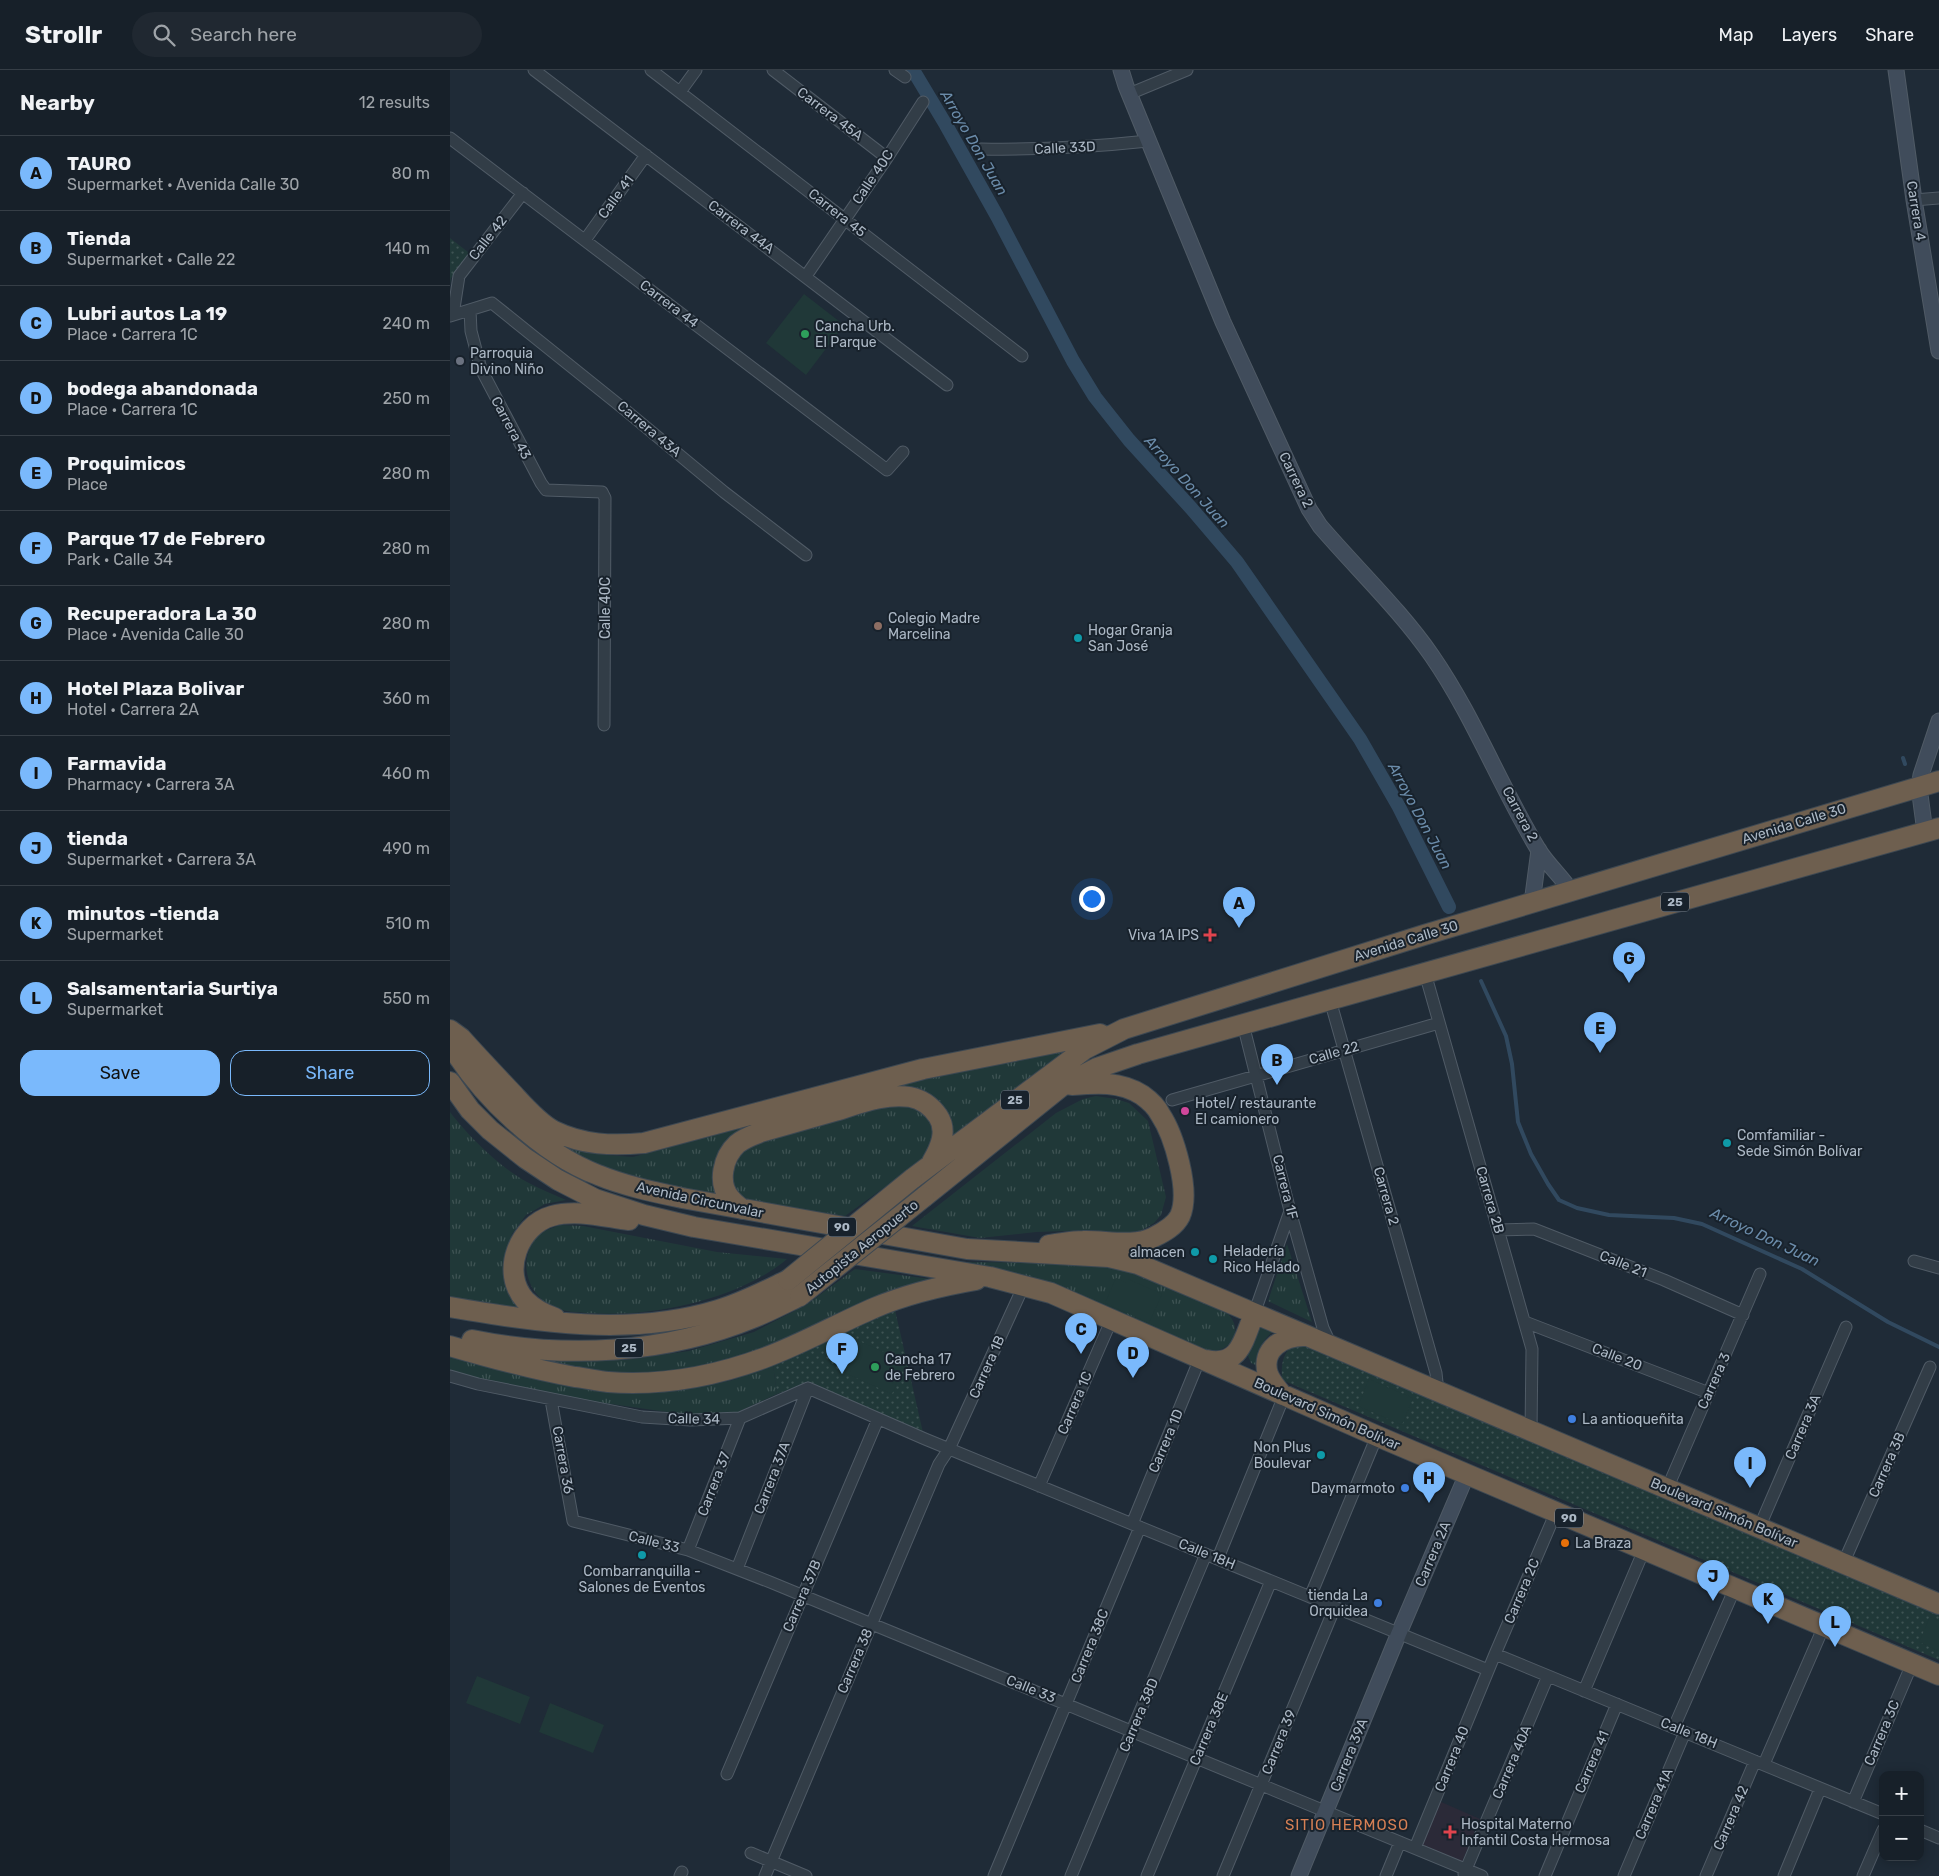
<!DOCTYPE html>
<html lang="en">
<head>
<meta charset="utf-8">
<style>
  :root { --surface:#172029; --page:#202831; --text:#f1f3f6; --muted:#9ea3a8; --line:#363e46; --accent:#7ab9fc }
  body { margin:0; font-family:Rubik,sans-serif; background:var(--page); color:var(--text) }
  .controls { position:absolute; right:15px; bottom:15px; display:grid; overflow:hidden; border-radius:10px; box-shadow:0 2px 12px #0003 }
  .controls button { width:45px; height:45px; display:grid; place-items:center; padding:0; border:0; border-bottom:1px solid var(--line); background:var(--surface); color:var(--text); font:25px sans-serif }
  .you { position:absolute; left:641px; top:828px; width:18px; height:18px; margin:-12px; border:4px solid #fff; border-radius:50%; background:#1a73e8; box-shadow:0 0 0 8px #1a73e833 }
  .badge { display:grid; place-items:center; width:32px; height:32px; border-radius:50%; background:var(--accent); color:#111; font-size:16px; font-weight:700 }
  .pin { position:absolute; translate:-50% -41px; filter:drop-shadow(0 1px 2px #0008) }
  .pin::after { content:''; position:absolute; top:26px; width:18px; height:15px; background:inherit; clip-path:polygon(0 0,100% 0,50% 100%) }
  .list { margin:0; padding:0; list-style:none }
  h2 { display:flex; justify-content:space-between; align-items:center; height:65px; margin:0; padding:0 20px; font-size:21px }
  h2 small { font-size:16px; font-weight:400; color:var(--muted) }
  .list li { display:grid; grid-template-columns:32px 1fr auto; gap:15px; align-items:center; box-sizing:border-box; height:75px; padding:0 20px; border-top:1px solid var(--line) }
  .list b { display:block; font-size:19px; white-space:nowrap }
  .list p { margin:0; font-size:16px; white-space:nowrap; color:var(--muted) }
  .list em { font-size:16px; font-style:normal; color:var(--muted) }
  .actions { display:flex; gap:10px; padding:15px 20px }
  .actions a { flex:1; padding:11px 0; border:1px solid var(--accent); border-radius:15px; text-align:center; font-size:18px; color:var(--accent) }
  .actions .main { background:var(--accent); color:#111 }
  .icon { flex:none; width:28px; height:28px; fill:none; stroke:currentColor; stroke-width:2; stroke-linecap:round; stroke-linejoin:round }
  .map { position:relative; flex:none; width:1489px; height:1806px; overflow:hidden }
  header { display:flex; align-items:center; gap:30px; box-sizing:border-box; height:70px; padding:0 25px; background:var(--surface); border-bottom:1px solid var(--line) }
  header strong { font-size:24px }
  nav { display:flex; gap:28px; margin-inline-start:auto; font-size:18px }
  .search { width:350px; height:45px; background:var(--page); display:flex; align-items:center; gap:12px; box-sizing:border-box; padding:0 18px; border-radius:28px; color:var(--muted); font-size:19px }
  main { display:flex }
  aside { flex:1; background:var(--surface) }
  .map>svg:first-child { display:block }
  .medical { fill:#2b2a38 }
  .grass { fill:url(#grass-tufts) }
  .park { fill:url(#park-dots) }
  .pitch { fill:#203838 }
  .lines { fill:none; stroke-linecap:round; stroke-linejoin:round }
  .stream { stroke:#31495f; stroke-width:4 }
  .canal { stroke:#31495f; stroke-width:14 }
  .street-casing { stroke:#505b66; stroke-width:13 }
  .secondary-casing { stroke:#505b66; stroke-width:17 }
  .highway-casing { stroke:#3d4852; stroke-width:22 }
  .street { stroke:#323d47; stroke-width:11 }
  .secondary { stroke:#404c5b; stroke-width:15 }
  .highway { stroke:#6e5f4f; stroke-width:20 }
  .highway-bridge-casing { stroke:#3d4852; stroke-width:22; stroke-linecap:butt }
  .highway-bridge { stroke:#6e5f4f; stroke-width:20 }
  .leisure-dot { fill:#2e9e5b; stroke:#18222c; stroke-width:2 }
  .worship-dot { fill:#6b7280; stroke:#18222c; stroke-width:2 }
  .education-dot { fill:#8d6e63; stroke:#18222c; stroke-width:2 }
  .culture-dot { fill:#0f9aa8; stroke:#18222c; stroke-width:2 }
  .health-dot { fill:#e0444e; stroke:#18222c; stroke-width:2 }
  .hotel-dot { fill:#d1479c; stroke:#18222c; stroke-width:2 }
  .shop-dot { fill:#3f7fe0; stroke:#18222c; stroke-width:2 }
  .food-dot { fill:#e8710a; stroke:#18222c; stroke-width:2 }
  .labels { text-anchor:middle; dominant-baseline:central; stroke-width:4; stroke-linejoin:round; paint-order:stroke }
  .shield { fill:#18222c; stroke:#808b97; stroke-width:1 }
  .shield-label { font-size:12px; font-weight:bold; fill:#acb8c5 }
  .street-label { font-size:14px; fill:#acb8c5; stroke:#18222c }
  .poi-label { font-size:14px; fill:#acb8c5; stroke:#18222c; text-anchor:start }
  .water-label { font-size:15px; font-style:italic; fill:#6b8caa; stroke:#18222c }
  .neighbourhood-label { font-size:15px; letter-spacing:1px; fill:#d78055; stroke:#18222c }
</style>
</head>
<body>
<header>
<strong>Strollr</strong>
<div class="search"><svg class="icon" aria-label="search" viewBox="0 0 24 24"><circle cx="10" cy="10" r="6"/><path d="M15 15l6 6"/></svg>Search here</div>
<nav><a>Map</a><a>Layers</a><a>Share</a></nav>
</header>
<main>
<aside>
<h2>Nearby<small>12 results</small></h2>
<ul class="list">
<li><span class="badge">A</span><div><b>TAURO</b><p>Supermarket · Avenida Calle 30</p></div><em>80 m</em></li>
<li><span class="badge">B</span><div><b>Tienda</b><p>Supermarket · Calle 22</p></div><em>140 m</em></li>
<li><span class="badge">C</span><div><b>Lubri autos La 19</b><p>Place · Carrera 1C</p></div><em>240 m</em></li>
<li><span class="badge">D</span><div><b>bodega abandonada</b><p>Place · Carrera 1C</p></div><em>250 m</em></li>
<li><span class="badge">E</span><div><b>Proquimicos</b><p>Place</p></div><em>280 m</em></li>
<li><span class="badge">F</span><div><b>Parque 17 de Febrero</b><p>Park · Calle 34</p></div><em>280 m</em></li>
<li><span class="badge">G</span><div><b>Recuperadora La 30</b><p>Place · Avenida Calle 30</p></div><em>280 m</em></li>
<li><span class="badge">H</span><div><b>Hotel Plaza Bolivar</b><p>Hotel · Carrera 2A</p></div><em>360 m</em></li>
<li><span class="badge">I</span><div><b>Farmavida</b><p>Pharmacy · Carrera 3A</p></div><em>460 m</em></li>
<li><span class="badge">J</span><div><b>tienda</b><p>Supermarket · Carrera 3A</p></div><em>490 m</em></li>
<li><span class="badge">K</span><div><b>minutos -tienda</b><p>Supermarket</p></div><em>510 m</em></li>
<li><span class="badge">L</span><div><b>Salsamentaria Surtiya</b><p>Supermarket</p></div><em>550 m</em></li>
</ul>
<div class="actions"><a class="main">Save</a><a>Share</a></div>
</aside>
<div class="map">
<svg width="1489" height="1806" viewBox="0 0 1489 1806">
  <defs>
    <pattern id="grass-tufts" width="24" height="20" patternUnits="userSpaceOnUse" patternTransform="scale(1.25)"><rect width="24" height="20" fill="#203838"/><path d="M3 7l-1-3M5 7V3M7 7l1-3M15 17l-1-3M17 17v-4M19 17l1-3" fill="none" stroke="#3e5353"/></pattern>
    <pattern id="park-dots" width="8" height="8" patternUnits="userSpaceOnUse" patternTransform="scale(1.25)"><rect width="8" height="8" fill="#203838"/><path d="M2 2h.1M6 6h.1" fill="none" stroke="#3e5353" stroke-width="1.8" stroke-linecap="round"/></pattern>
  </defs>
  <rect width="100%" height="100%" fill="#1f2b37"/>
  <path class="medical" d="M989,1731L1030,1749L1012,1792L971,1774Z"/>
  <path class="grass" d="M623,979L497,1075C497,1066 499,1047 495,1039C488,1023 462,1019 447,1014Z
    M646,1026L666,1029L679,1033L698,1051L716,1127L711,1145L704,1153L692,1160L672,1164L643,1160L586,1162L530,1168L462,1156L606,1043L633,1029Z
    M451,1035L467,1039L479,1049L484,1067L476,1087L395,1146L303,1133C281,1124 276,1103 290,1084C293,1080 298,1077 302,1074L434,1036Z
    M0,1042C17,1065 52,1099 77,1112C90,1119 103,1124 116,1130L95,1134L76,1145L62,1164L55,1188L72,1240L0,1230Z
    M310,1053L288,1066L273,1127L174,1106L119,1082L121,1078L156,1085L183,1087Z
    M110,1155L133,1156L267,1182L337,1189C288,1230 201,1248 138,1243C128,1242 115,1242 105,1238C76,1225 66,1189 89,1165C94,1160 103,1158 110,1155Z
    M837,1174L862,1252L818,1231Z
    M494,1192L639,1193L668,1198L774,1240C796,1258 783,1282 757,1282Z
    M405,1199L480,1209L379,1250L297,1287L226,1304L159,1306L6,1272L113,1286L175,1290L239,1281L304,1262L356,1235Z
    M808,1254L823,1261C810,1274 808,1278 808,1296L801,1293L796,1281Z
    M0,1286L196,1322L239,1319L283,1310L323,1295L327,1324L279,1346H245L140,1331L0,1303Z"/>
  <path class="park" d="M0,168L23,186L1,208L0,214Z
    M445,1240L474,1367L360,1312L327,1324L323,1295Z
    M850,1272L1489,1542V1590L832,1310C831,1292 833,1279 850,1272Z"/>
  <path class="pitch" d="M354,224L394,255L356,305L316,273Z
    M666,1208L676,1213L678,1209L712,1224L699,1253L655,1233Z
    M407,1270L456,1292L442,1324L393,1302Z
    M919,1309L963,1328L952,1355L908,1336Z
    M1480,1547L1489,1551V1581L1469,1572Z
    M27,1606L80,1627L70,1654L16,1633Z
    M100,1633L154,1655L143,1683L89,1662Z"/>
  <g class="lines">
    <path class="stream" d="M1453,688L1455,694
      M1031,911L1056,966L1062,994L1068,1052L1081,1084L1098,1114L1109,1130L1127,1138L1159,1145L1224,1148L1252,1154L1352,1199L1438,1252L1489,1277"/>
    <path class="canal" d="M463,0L496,55L547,146L623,291L645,327L679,370L741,438L787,492L910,669L949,737L999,837"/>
    <defs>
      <path id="street" d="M84,0L497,315
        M201,0L572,286
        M323,0L437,88
        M445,0L455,7
        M230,22L246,0
        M679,24L737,0
        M0,68L437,400L453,382
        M531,79C588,80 642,77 698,71
        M1464,130L1489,128
        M135,170L196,85
        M356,206L437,88L473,32
        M20,240L21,261L31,299L91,413L96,420L152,422L155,428L154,655
        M3,245L9,206L73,123
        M0,246L42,233L174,339L274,422L356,485
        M975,903L1082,1279L1081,1361
        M880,930L986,1303L988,1322
        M793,954L840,1141L873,1258L881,1275
        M722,1030L989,953
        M1048,1160L1084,1159L1214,1210L1293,1245
        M1464,1191L1489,1198
        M804,1244L840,1141
        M1075,1252L1259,1323
        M0,1306L28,1314L192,1347L241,1350L290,1348L358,1318L475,1369L1038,1600
        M101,1330L123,1451L238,1480L320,1512L1032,1806
        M589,1416L661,1251
        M1217,1419L1310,1204
        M682,1454L746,1298L749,1288
        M1309,1458L1396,1257
        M238,1480L290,1348
        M768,1488L834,1326
        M1393,1494L1480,1297
        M287,1499L358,1318
        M860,1527L927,1366
        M1045,1584L1433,1744
        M1134,1621L1194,1480
        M1224,1657L1285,1518
        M1314,1694L1374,1556
        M277,1704L428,1349
        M1403,1732L1462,1594
        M1470,1760L1489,1768
        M965,1778L1045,1584L1106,1442
        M301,1783L356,1806
        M1014,1804L1098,1606
        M230,1806L232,1802
        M315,1806L489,1394L499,1379L574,1215
        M544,1806L690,1457
        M621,1806L756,1484
        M697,1806L821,1511
        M773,1806L885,1537
        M936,1806L950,1772
        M1095,1806L1167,1634
        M1174,1806L1235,1662
        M1256,1806L1305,1691
        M1334,1806L1370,1719
        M1413,1806L1433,1760"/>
      <path id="secondary" d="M671,0L676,16L773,252L859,439L870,456C906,498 951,541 982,586C1024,647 1050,716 1088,779C1097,794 1111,806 1121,821
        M1446,0L1464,130L1489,281
        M1475,762L1469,717L1471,705L1489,651
        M1082,833L1089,780
        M849,1806L949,1563L1017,1404"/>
      <path id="highway" d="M0,960L11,968C28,987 46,1006 64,1025C75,1037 89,1053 104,1061C133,1075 162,1076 194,1073L473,999L650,964
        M0,973C29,1024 92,1084 148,1105C175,1116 204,1122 232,1128L517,1179L659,1187L688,1194L1489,1534
        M0,1012L20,1040L40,1060L75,1088L108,1110L145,1129L194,1145L244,1157L540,1207L601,1223L927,1366L1489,1605
        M462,1109L635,979L674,959L974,865L1489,711
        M474,1127L612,1016L647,998L688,984L1489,758
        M292,1139C288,1136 283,1132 280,1128C267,1113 273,1087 287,1074C294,1068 303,1065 311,1062C336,1055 360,1048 385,1041C408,1034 435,1023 460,1027C471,1029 481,1036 488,1046C498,1061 490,1078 482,1092
        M599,1175C610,1174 621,1171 633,1171C655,1170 683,1178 704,1167C714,1162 725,1156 730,1146C741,1121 724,1065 710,1044C706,1036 699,1030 692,1025C670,1011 646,1013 622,1015
        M0,1237C89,1252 180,1267 268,1240C292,1233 315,1221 338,1210
        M105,1248C94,1244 83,1238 75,1230C50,1202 69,1155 102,1146C126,1139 155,1147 179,1150
        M22,1270C116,1289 215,1284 305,1247C320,1241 335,1233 350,1226
        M0,1276C41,1288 82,1299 125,1307C136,1308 147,1311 158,1312C210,1316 265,1306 314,1288C352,1274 387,1254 424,1238C457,1224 491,1216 526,1210
        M756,1290C790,1298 794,1268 804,1244
        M832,1325C827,1318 821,1312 818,1304C810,1279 834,1265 856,1266"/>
    </defs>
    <use href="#street" class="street-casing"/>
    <use href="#secondary" class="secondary-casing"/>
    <use href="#highway" class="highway-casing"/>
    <use href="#street" class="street"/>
    <use href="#secondary" class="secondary"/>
    <use href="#highway" class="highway"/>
    <defs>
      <path id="highway-bridge" d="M338,1210L462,1109
        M350,1226L474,1127"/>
    </defs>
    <use href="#highway-bridge" class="highway-bridge-casing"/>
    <use href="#highway-bridge" class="highway-bridge"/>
  </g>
  <g class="leisure-dot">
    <circle cx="355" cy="264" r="5"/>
    <circle cx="425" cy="1297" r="5"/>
  </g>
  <circle class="worship-dot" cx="10" cy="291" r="5"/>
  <circle class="education-dot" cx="428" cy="556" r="5"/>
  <g class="culture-dot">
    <circle cx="628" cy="568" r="5"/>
    <circle cx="1277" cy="1073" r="5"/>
    <circle cx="745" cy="1182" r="5"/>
    <circle cx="763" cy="1189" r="5"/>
    <circle cx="871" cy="1385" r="5"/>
    <circle cx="192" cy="1485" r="5"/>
  </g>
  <g class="health-dot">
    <path d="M757.5 857.5h5v5h5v5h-5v5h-5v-5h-5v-5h5z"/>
    <path d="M997.5 1754.5h5v5h5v5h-5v5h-5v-5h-5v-5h5z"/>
  </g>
  <circle class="hotel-dot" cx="735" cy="1041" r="5"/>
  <g class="shop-dot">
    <circle cx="1122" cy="1349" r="5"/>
    <circle cx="955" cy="1418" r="5"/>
    <circle cx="928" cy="1533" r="5"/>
  </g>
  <circle class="food-dot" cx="1115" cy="1473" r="5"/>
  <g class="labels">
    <g class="shield">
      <rect x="1211" y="822.5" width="28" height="19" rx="4"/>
      <rect x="551" y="1020.5" width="28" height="19" rx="4"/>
      <rect x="378" y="1147.5" width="28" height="19" rx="4"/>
      <rect x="165" y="1268.5" width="28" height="19" rx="4"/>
      <rect x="1105" y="1438.5" width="28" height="19" rx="4"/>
    </g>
    <g class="shield-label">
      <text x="1225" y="832">25</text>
      <text x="565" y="1030">25</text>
      <text x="392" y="1157">90</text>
      <text x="179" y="1278">25</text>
      <text x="1119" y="1448">90</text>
    </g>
    <g class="street-label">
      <text transform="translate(380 44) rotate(37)">Carrera 45A</text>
      <text transform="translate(615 78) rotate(-3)">Calle 33D</text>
      <text transform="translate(423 107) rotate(-56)">Calle 40C</text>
      <text transform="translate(166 127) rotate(-54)">Calle 41</text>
      <text transform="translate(1466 141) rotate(81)">Carrera 4</text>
      <text transform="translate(387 143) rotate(38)">Carrera 45</text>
      <text transform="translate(291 157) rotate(37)">Carrera 44A</text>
      <text transform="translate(38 168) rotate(-52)">Calle 42</text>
      <text transform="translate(219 234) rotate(37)">Carrera 44</text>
      <text transform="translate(61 358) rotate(62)">Carrera 43</text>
      <text transform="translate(199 359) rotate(40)">Carrera 43A</text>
      <text transform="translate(846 410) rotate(64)">Carrera 2</text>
      <text transform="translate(155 538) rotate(-90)">Calle 40C</text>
      <text transform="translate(1070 744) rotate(62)">Carrera 2</text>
      <text transform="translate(1344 754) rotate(-17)">Avenida Calle 30</text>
      <text transform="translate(956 871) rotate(-17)">Avenida Calle 30</text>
      <text transform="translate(884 983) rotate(-16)">Calle 22</text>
      <text transform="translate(835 1117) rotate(76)">Carrera 1F</text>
      <text transform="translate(936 1126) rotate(74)">Carrera 2</text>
      <text transform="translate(250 1130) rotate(12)">Avenida Circunvalar</text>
      <text transform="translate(1040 1130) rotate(74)">Carrera 2B</text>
      <text transform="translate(412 1177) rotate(-39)">Autopista Aeropuerto</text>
      <text transform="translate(1173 1194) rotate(22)">Calle 21</text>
      <text transform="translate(1167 1287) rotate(21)">Calle 20</text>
      <text transform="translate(537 1297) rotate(-66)">Carrera 1B</text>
      <text transform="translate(1264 1311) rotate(-66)">Carrera 3</text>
      <text transform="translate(625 1333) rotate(-67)">Carrera 1C</text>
      <text transform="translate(877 1344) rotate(24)">Boulevard Simón Bolívar</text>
      <text transform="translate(244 1349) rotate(1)">Calle 34</text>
      <text transform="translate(1353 1357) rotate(-67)">Carrera 3A</text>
      <text transform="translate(716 1371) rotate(-67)">Carrera 1D</text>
      <text transform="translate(113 1390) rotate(80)">Carrera 36</text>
      <text transform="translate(1437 1395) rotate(-66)">Carrera 3B</text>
      <text transform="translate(322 1408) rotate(-69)">Carrera 37A</text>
      <text transform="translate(264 1414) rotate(-69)">Carrera 37</text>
      <text transform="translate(1274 1443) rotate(23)">Boulevard Simón Bolívar</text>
      <text transform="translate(204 1472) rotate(14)">Calle 33</text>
      <text transform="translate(757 1484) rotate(22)">Calle 18H</text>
      <text transform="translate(983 1484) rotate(-67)">Carrera 2A</text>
      <text transform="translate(1072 1521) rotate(-67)">Carrera 2C</text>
      <text transform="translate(352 1526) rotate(-67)">Carrera 37B</text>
      <text transform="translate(640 1576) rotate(-68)">Carrera 38C</text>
      <text transform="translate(405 1591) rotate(-67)">Carrera 38</text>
      <text transform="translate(581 1619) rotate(22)">Calle 33</text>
      <text transform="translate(689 1645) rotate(-67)">Carrera 38D</text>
      <text transform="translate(759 1659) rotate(-67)">Carrera 38E</text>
      <text transform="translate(1239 1663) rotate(22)">Calle 18H</text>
      <text transform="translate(1432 1663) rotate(-67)">Carrera 3C</text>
      <text transform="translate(829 1672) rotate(-68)">Carrera 39</text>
      <text transform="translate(899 1685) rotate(-68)">Carrera 39A</text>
      <text transform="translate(1002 1689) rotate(-68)">Carrera 40</text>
      <text transform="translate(1062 1692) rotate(-67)">Carrera 40A</text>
      <text transform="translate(1142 1692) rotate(-67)">Carrera 41</text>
      <text transform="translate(1204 1734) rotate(-67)">Carrera 41A</text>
      <text transform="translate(1281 1748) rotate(-67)">Carrera 42</text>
    </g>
    <g class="poi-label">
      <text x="365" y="256">Cancha Urb.<tspan x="365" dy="16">El Parque</tspan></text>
      <text x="20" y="283">Parroquia<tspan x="20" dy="16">Divino Niño</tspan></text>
      <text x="438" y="548">Colegio Madre<tspan x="438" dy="16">Marcelina</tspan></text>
      <text x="638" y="560">Hogar Granja<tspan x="638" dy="16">San José</tspan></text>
      <text x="749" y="865" text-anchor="end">Viva 1A IPS</text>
      <text x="745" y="1033">Hotel/ restaurante<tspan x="745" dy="16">El camionero</tspan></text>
      <text x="1287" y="1065">Comfamiliar -<tspan x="1287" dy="16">Sede Simón Bolívar</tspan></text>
      <text x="773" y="1181">Heladería<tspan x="773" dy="16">Rico Helado</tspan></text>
      <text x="735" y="1182" text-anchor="end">almacen</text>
      <text x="435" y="1289">Cancha 17<tspan x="435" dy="16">de Febrero</tspan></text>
      <text x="1132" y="1349">La antioqueñita</text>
      <text x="861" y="1377" text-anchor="end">Non Plus<tspan x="861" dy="16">Boulevar</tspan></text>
      <text x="945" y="1418" text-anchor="end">Daymarmoto</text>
      <text x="1125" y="1473">La Braza</text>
      <text x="192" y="1501" text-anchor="middle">Combarranquilla -<tspan x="192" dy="16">Salones de Eventos</tspan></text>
      <text x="918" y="1525" text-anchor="end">tienda La<tspan x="918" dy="16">Orquidea</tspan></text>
      <text x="1011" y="1754">Hospital Materno<tspan x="1011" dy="16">Infantil Costa Hermosa</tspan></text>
    </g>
    <g class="water-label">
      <text transform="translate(524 73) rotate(60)">Arroyo Don Juan</text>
      <text transform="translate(737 412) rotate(48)">Arroyo Don Juan</text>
      <text transform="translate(970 746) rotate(62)">Arroyo Don Juan</text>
      <text transform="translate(1315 1167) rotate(25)">Arroyo Don Juan</text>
    </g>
    <g class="neighbourhood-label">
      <text x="897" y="1755">SITIO HERMOSO</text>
    </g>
  </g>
</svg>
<div class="controls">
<button>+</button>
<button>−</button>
</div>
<div class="you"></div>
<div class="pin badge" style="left:789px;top:858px">A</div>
<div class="pin badge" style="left:827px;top:1015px">B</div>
<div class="pin badge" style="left:631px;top:1284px">C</div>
<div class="pin badge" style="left:683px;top:1308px">D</div>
<div class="pin badge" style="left:1150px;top:983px">E</div>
<div class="pin badge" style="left:392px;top:1304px">F</div>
<div class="pin badge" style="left:1179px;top:913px">G</div>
<div class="pin badge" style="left:979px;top:1433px">H</div>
<div class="pin badge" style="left:1300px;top:1418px">I</div>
<div class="pin badge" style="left:1263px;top:1531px">J</div>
<div class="pin badge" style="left:1318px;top:1554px">K</div>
<div class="pin badge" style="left:1385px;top:1577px">L</div>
</div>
</main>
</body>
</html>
